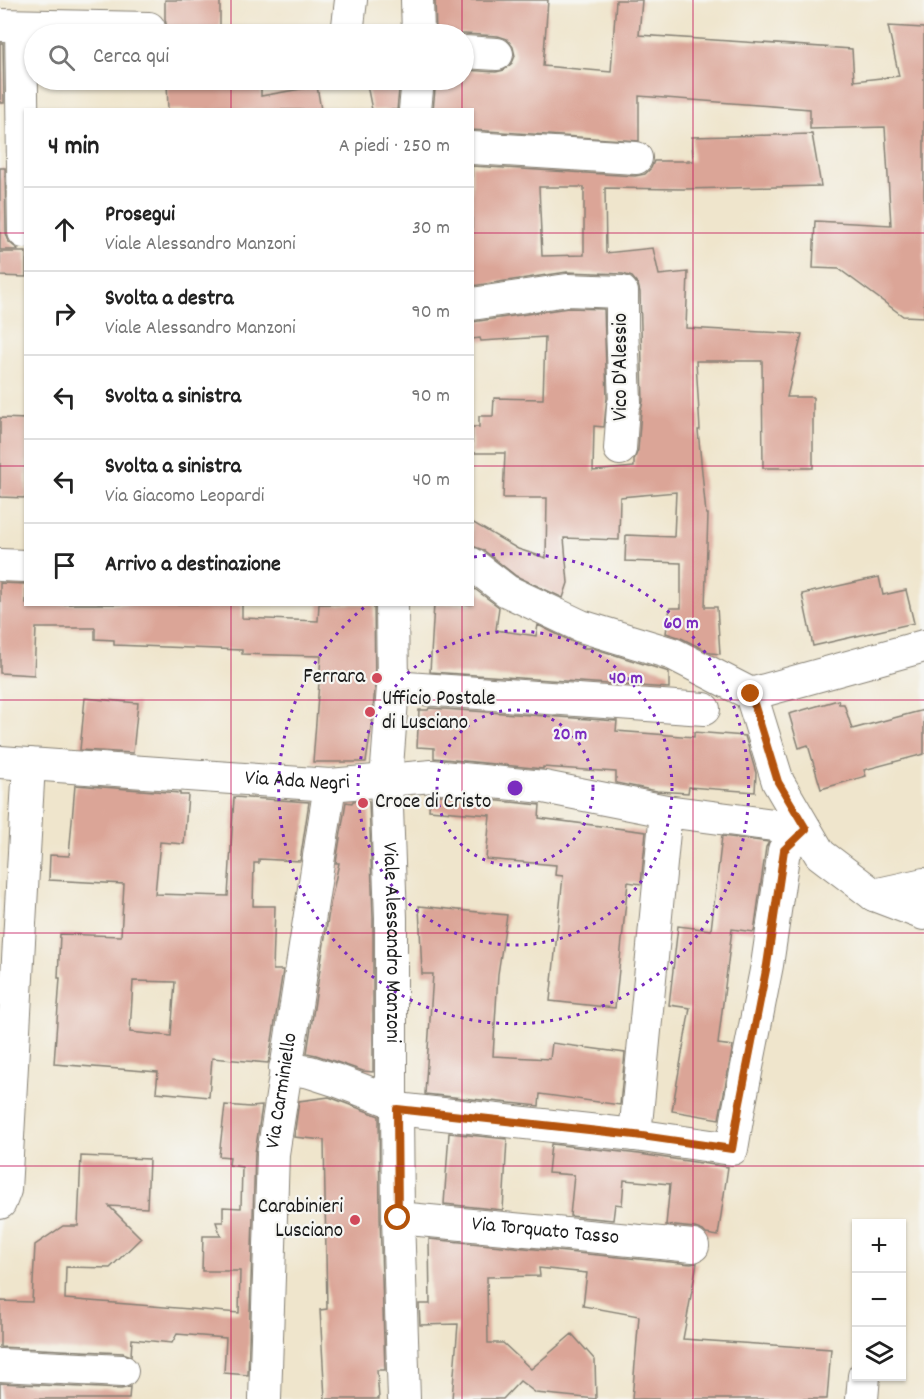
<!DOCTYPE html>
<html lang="it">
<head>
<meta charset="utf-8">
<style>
  :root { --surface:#fff; --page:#f2f2f2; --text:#222; --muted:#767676; --line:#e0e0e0 }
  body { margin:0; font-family:Dekko,sans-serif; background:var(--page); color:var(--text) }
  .controls { position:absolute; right:18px; bottom:18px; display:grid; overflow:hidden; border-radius:0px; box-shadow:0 2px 4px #0004 }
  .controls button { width:54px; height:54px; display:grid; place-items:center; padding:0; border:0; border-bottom:2px solid var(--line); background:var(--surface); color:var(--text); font:30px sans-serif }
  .stop { position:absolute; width:18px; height:18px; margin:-14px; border:4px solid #b45309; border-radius:50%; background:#fff }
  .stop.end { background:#b45309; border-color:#fff; box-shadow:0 2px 6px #0008 }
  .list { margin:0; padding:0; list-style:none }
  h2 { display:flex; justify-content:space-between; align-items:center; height:78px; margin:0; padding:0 24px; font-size:26px }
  h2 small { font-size:20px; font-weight:400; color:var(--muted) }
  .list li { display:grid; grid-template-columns:39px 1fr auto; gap:18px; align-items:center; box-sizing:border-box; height:84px; padding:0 24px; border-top:2px solid var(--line) }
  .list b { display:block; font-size:22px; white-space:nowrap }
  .list p { margin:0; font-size:20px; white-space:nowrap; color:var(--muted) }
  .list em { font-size:20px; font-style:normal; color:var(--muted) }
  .icon { flex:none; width:33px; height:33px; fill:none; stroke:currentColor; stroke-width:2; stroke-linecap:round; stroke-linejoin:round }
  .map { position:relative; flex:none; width:924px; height:1399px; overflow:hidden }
  .search { position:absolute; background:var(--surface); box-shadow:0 2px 4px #0004; left:24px; top:24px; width:450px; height:66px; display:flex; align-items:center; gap:15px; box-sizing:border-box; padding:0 21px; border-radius:33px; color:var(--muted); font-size:22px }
  .panel { position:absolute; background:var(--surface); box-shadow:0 2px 4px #0004; left:24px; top:108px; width:450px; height:498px; border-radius:0px }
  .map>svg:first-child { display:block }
  .building { fill:#dba597; fill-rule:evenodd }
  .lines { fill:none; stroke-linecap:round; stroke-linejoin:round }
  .minor-casing { stroke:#868074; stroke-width:34 }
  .minor { stroke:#fff; stroke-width:32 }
  .route { stroke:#b45309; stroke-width:8 }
  .grid { fill:none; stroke:#c2185b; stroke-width:1.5; stroke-opacity:0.55 }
  .ring { fill:none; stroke:#7b2cbf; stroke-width:3; stroke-dasharray:3 6 }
  .poi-dot { fill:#d1495b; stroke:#f6f6f2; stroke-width:2 }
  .labels { text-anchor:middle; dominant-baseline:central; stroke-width:4.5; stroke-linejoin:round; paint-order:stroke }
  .street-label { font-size:21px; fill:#1c1c1c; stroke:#f6f6f2 }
  .poi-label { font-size:21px; fill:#1c1c1c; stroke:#f6f6f2; text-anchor:end }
  .centre { fill:#7b2cbf; stroke:#f6f6f2; stroke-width:3 }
  .ring-label { font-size:18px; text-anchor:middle; font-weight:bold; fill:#7b2cbf; stroke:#f6f6f2; stroke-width:4.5; stroke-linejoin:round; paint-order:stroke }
</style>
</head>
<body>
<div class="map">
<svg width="924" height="1399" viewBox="0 0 924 1399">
  <rect width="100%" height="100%" fill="#f6f6f2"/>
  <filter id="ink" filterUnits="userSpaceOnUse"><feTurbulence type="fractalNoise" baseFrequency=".0167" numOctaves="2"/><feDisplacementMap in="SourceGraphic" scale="12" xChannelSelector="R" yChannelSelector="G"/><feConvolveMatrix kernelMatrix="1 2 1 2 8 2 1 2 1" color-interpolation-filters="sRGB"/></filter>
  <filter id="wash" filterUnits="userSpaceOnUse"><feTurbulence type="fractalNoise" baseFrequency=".008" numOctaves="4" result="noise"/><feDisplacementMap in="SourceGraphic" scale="24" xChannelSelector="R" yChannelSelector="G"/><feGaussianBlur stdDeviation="1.35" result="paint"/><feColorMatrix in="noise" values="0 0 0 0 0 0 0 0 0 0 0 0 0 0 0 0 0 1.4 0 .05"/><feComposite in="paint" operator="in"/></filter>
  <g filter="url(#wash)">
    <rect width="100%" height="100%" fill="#efe5cc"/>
    <g id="blocks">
      <path class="building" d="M165,0H220V34H165L167,28L165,19Z
        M435,0H548L543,66L611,72L616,0H642L639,35L852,49L854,81L899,76L888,26L924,28V317L903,316L839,269L813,268L815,221L891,225L885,127L810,129V109L639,96V141L472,130V110H433L436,80H464V70L496,72L504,70L512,63L515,56L513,47L507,39L498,36L465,34H436Z
        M0,43H3L4,103H0Z
        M167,80H261V96L317,86L321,110H168Z
        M366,80H400L397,110H372Z
        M812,134L821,186L683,189L605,188L606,253L653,248L659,275L688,272L686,328L802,334L787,397H813V468H763L762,361H696L700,430H698L706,514H708L705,607H717L720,654L711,653L681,638L666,633L670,608H681V563L625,561L626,535L674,537L676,492L620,497L619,540L564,538L568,583L563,598L516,576L483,550L472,546V522L518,549L546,558L547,498H503L505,453H472V427H479V416H493L494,398L543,399L545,337L481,341L480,338L472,339V322L568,308L604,309L607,398L604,427L594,426L593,471L634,467V460L638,450L641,411L643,401L640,292L638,284L632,277L623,274L567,272L472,286V166L635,176L645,174L651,168L654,161H693L692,137ZM539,187H584V255L542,256Z
        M0,168H5L6,233L9,242L15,247L18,249V250H0Z
        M0,252H26V277L0,276Z
        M0,418L26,419V498L0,497Z
        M879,577L883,595L906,590L914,623L813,646L802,594Z
        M0,583L26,584V604H242V618L318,621L319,604H374L375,686L372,722L366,762H313L321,656L242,654V650L114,645V640L95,639V628H36L34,675L0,673Z
        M472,587L499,607L496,630L536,636L538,625L573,642L584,646L582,648H593L666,671L669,672V688L430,672L434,604H472Z
        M85,698L138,703L133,753L80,750Z
        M838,700L839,704H844L852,729L924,710V754L864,770L866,776L821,789L808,745L799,748L789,714Z
        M429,708L617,721L616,731L694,737V732L745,736L756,773L755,792L689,787L688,793L657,791L616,783V772L543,767V769L434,758V748L417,747L419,710H428Z
        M75,785L180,793V795H188L184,844L160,842L155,894L228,896L234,797L309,802L300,861L259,859V863H254L253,906H275L273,970H283L269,1060L268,1063L212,1058L209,1097L156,1092L158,1072L54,1064L60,978H58L60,934L121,936L124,884L49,880L50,855L69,856ZM133,981L175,982L171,1036L130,1032Z
        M430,794L540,805L539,818L646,832L641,884L628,882L615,1008L550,1001L563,876L555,875L556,865L486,859L490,815L429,810Z
        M353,801H369L373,918V1072L363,1071L316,1055L307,1053L330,905L339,863H336L346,802L352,803Z
        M722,836L769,842L766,847L754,932L732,929L718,1044L733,1046L719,1119L672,1111L690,1008L669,1005L678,926L711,930Z
        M419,906L507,915L498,974L493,1056L550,1059L552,1043L625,1053L620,1105L540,1094L539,1106L425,1094L433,974H422Z
        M329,1097L379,1116L380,1218L385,1370H377L379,1399H325L320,1310L327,1309L324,1140L294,1137L299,1101Z
        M225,1105L250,1107L262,1106L255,1153L248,1375L224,1373L226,1338L177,1334L172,1343L132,1339L131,1356L123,1353L0,1347V1301L32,1302L35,1245L63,1226H78L81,1156L149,1159L147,1208L109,1206L141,1238L110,1268L66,1267L65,1299L239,1313L240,1271H202L203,1236H221L216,1222H223V1207L241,1208L242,1167L229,1165L230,1157L219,1156Z
        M449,1133L507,1139L503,1210L444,1204Z
        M551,1144L639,1154L728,1167L718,1236L706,1234L703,1231L695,1228L666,1225L670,1184L624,1180L622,1205L615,1204L613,1220L570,1216L574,1175L548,1173Z
        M429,1239L691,1264L697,1263L683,1339L831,1349L827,1399H632L639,1316L583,1306L587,1273L539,1268L540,1276L487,1277L488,1343H503L531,1369L572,1334L595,1360L596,1399L536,1393L520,1381L503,1399H452L458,1324L420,1325L419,1304H430Z
        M0,1383L121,1389L130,1387L129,1399H0Z"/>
    </g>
  </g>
  <g filter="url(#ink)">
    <use href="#blocks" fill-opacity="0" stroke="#868074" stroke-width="1.5"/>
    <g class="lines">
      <defs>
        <g id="minor">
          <path d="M417,0L418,34"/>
          <path d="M0,25L149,28"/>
          <path d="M21,26L24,232"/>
          <path d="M347,34L351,0"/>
          <path d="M464,52L497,54"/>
          <path d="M415,110L418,80"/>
          <path d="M472,148L636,158"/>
          <path d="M472,304L567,290L622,292V327L625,402L623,406L620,449"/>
          <path d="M472,564L507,591L581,626L673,654L751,694L778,782L820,854L874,895L924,914"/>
          <path d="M0,565L26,566"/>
          <path id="s1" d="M392,604L393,687L386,780L391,918V1101L397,1109L398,1218L404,1399"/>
          <path d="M393,687L704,709"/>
          <path d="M751,694L924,646"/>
          <path id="s2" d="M0,762L330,785L432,776L544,787L666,811"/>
          <path d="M874,895L924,884"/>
          <path d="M285,1068L310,1072L338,1081L391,1101"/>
          <path d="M397,1109L635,1135L732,1149L739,1108L767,965L784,850L805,829"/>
          <path d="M635,1135L666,811L805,829"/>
          <path d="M0,1203L5,1190L29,764"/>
          <path id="s3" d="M398,1218L693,1246"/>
          <path d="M0,1365L122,1371"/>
          <path id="s4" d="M265,1399L273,1154L330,785"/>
          <path d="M862,1399L864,1376"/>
        </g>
      </defs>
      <use href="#minor" class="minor-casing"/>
      <use href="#minor" class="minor"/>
    </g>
  </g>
  <g class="lines" filter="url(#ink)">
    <path class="route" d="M398,1218L397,1109L635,1135L732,1149L739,1108L767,965L784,850L806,829L778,782L751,694"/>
  </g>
  <path class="grid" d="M231,0V34M462,0V34M693,0V1399M231,80V110M462,80V110M0,233H26M472,233H924M0,466H26M472,466H924M231,604V1399M462,604V1399M0,700H924M0,933H924M0,1166H924"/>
  <g class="ring">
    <circle cx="515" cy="788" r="78"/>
    <circle cx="515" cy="788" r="157"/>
    <path d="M474 557A235 235 0 1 1 367 605"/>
  </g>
  <g class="poi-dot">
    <circle cx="377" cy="678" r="6"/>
    <circle cx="370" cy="712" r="6"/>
    <circle cx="363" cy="803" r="6"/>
    <circle cx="355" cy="1220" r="6"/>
  </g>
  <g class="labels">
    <g class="street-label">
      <text transform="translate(622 367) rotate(-90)">Vico D'Alessio</text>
      <text stroke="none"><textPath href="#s2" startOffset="298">Via Ada Negri</textPath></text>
      <text stroke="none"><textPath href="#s1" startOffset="339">Viale Alessandro Manzoni</textPath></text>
      <text stroke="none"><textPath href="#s4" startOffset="309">Via Carminiello</textPath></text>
      <text stroke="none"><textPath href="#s3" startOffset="148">Via Torquato Tasso</textPath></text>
    </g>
    <g class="poi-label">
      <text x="365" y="678">Ferrara</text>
      <text x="382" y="700" text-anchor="start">Ufficio Postale<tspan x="382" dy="24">di Lusciano</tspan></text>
      <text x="375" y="803" text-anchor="start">Croce di Cristo</text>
      <text x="343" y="1208">Carabinieri<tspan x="343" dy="24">Lusciano</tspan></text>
    </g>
  </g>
  <circle cx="515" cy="788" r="9" class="centre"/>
  <g class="ring-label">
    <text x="681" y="628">60 m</text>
    <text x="626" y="683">40 m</text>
    <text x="570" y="739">20 m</text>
  </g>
</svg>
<div class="controls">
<button>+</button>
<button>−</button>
<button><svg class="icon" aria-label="layers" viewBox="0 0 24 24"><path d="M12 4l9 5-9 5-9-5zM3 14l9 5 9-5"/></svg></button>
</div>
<div class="stop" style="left:398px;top:1218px"></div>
<div class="stop end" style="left:751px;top:694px"></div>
<div class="search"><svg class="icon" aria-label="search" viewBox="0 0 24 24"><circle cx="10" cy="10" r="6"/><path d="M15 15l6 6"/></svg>Cerca qui</div>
<section class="panel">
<h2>4 min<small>A piedi · 250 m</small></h2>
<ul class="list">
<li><svg class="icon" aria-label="ahead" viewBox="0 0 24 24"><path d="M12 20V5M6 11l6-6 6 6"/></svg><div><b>Prosegui</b><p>Viale Alessandro Manzoni</p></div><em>30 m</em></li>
<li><svg class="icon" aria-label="right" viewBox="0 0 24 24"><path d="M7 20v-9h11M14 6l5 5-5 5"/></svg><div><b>Svolta a destra</b><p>Viale Alessandro Manzoni</p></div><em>90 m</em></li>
<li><svg class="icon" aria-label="left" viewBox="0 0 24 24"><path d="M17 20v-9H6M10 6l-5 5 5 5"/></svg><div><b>Svolta a sinistra</b></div><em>90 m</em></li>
<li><svg class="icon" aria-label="left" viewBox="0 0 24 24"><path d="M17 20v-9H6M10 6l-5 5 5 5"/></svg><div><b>Svolta a sinistra</b><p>Via Giacomo Leopardi</p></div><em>40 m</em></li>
<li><svg class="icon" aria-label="arrive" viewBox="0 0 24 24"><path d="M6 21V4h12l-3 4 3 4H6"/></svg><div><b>Arrivo a destinazione</b></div></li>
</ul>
</section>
</div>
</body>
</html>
